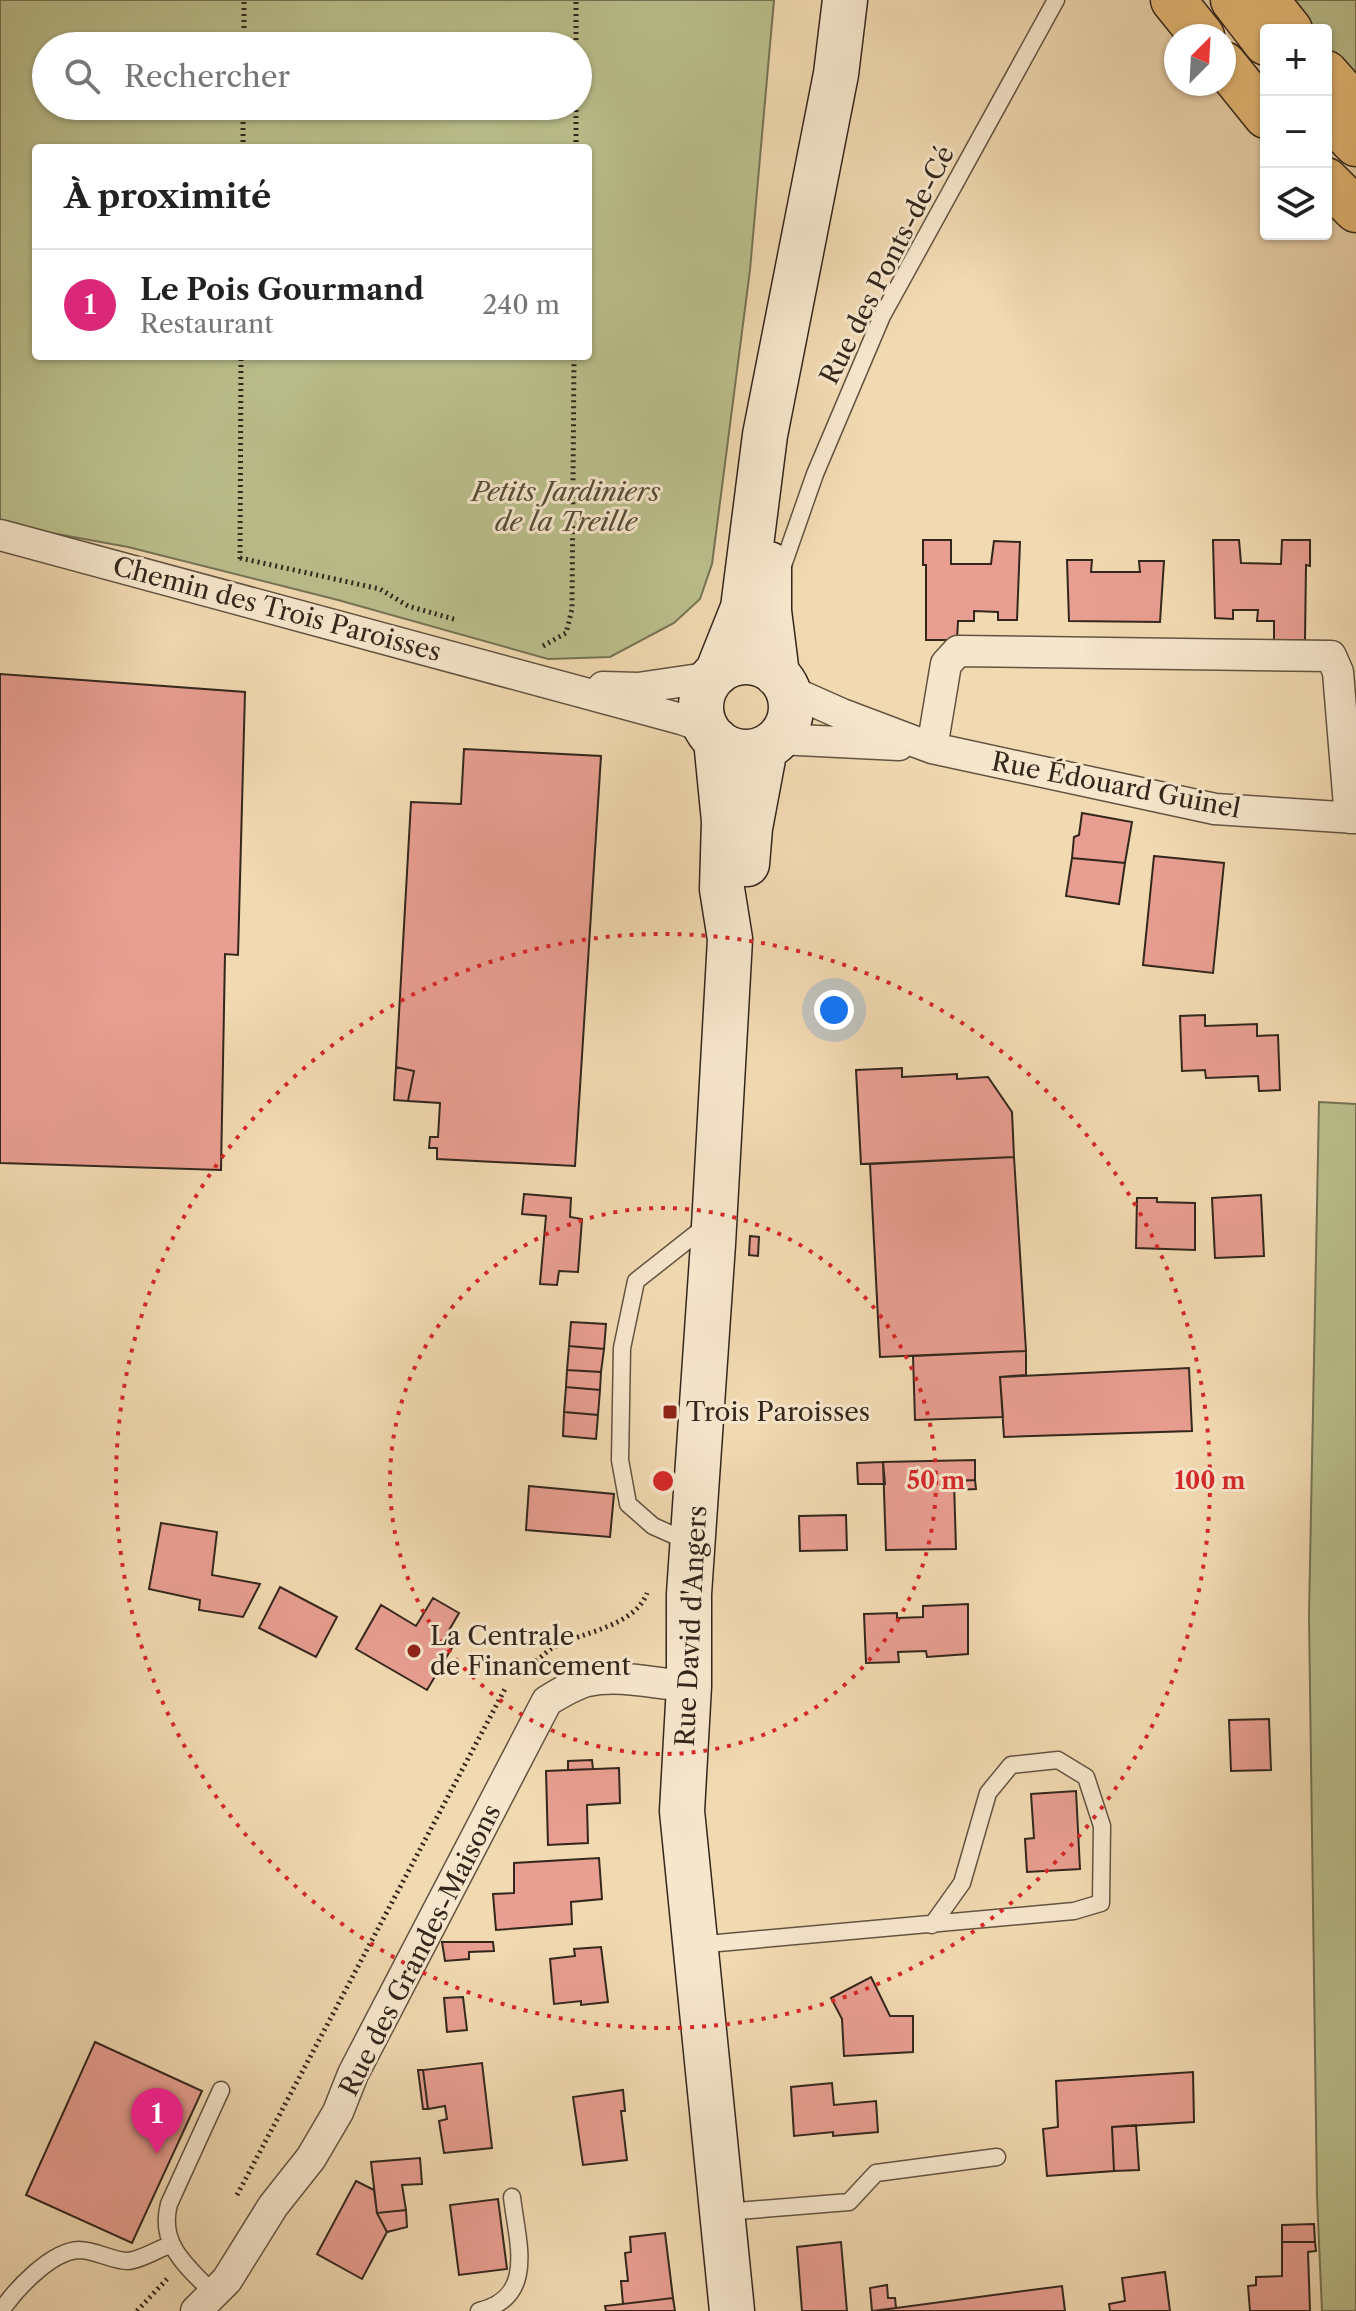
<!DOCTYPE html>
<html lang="fr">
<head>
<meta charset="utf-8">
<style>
  :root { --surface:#fff; --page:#f2f2f2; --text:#222; --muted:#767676; --line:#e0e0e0; --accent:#db2777 }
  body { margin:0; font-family:"Libre Caslon Text",serif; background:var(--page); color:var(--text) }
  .controls { position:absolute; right:24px; top:24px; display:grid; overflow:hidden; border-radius:8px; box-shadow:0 2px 6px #0004 }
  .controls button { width:72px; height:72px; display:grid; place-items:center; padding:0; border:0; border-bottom:2px solid var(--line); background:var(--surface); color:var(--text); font:40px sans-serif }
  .compass { position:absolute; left:1164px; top:24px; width:72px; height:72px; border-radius:50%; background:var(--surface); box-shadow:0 2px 6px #0004; rotate:24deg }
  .you { position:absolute; left:834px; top:1010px; width:28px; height:28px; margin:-20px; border:6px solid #fff; border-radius:50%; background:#1a73e8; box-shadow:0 0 0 12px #1a73e833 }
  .badge { display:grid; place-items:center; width:52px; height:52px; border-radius:50%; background:var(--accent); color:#fff; font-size:26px; font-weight:700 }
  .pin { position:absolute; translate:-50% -66px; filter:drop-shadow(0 2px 4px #0008) }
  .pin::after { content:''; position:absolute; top:42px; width:28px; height:24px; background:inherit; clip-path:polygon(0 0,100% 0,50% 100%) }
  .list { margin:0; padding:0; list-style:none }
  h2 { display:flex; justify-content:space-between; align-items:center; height:104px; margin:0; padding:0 32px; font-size:34px }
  h2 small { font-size:26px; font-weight:400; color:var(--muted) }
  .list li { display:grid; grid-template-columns:52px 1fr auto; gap:24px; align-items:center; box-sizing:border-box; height:112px; padding:0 32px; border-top:2px solid var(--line) }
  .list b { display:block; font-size:30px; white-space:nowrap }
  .list p { margin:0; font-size:26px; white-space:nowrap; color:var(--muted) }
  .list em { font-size:26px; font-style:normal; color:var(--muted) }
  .icon { flex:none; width:44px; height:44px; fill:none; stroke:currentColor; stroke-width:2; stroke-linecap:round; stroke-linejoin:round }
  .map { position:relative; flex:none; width:1356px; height:2311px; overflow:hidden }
  .search { position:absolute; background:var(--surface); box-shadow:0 2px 6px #0004; left:32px; top:32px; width:560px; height:88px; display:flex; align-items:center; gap:20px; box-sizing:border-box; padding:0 28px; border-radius:44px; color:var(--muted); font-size:30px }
  .panel { position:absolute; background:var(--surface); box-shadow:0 2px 6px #0004; left:32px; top:144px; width:560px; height:216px; border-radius:8px }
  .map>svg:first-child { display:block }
  .green { fill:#babf8c; stroke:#767354; stroke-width:2; fill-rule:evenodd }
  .building { fill:#e89e91; stroke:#33271c; stroke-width:2 }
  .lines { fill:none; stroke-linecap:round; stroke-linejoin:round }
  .service-casing { stroke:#625441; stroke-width:19 }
  .minor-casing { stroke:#625441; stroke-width:33 }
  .secondary-casing { stroke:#33271c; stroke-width:47 }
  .primary-casing { stroke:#33271c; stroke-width:47 }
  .trunk-casing { stroke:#33271c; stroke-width:47 }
  .path { stroke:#33271c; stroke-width:5; stroke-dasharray:2 4; stroke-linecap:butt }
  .service { stroke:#f6e6cc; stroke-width:16 }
  .minor { stroke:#f6e6cc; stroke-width:30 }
  .secondary { stroke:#f6e6cc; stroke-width:44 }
  .primary { stroke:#e8bc78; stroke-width:44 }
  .trunk { stroke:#e8bc78; stroke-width:44 }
  .ring { fill:none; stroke:#d62828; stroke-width:4; stroke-dasharray:4 8 }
  .poi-dot { fill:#8f2418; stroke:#f6e6cc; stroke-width:3 }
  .labels { text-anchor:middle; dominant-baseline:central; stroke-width:6; stroke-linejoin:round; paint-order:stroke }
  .street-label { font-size:26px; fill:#33271c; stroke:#f6e6cc }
  .park-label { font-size:26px; font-style:italic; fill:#554d38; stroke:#f6e6cc }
  .poi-label { font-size:26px; fill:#33271c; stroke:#f6e6cc; text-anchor:start }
  .centre { fill:#d62828; stroke:#f6e6cc; stroke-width:4 }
  .ring-label { font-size:24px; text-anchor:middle; font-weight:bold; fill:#d62828; stroke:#f6e6cc; stroke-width:6; stroke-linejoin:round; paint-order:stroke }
</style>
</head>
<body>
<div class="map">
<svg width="1356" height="2311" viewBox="0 0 1356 2311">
  <rect width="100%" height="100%" fill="#f1d9b1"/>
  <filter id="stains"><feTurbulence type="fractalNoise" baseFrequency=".0025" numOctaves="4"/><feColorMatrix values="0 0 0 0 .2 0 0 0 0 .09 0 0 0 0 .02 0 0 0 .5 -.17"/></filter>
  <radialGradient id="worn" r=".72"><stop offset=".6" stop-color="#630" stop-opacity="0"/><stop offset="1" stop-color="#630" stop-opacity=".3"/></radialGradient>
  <path class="green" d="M0,0H774L750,270L712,564L700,599L674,623L610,657L548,659L338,600L128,547L35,530L0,520ZM46,46H578V106H46ZM36,148H588V356H36Z
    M1282,0H1356V86L1326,54V30H1307Z
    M1319,1102L1356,1104V2311H1322L1317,2196L1309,1616Z"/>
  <path class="building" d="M923,540H951V564H991L994,541L1020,542L1017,620H998V612L974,611V621H958L957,640H926V565H923Z
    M1213,540H1239L1241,563L1281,564L1282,540H1310V566L1306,565L1305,640H1274V621H1257L1258,610H1233V619L1215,618Z
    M1067,560H1092L1091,572H1140L1139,561H1164L1160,622L1069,621Z
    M0,674L245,692L238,955L225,954L221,1170L0,1163Z
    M464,749L601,756L575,1166L437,1159V1148H429L430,1137H438L440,1103L408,1101L414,1071L396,1067L411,802L461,804Z
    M1082,813L1132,822L1125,863L1072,858L1074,837L1079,835Z
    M1154,856L1224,863L1213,973L1143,965Z
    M1072,858L1125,863L1119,904L1066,896Z
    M1205,1015V1026L1257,1024V1036L1278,1035L1280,1090L1259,1091L1258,1076L1206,1078L1205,1070L1182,1071L1180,1016Z
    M396,1067L414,1071L408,1101L394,1100Z
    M902,1068V1077L957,1074V1079L988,1077L1012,1112L1014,1157L861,1164L856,1070Z
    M1014,1157L1026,1351L880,1357L870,1164Z
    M524,1194L571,1198L570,1217L582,1219L578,1272L559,1271L557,1285L540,1284L546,1216L522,1214Z
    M1261,1195L1264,1256L1215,1258L1212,1198Z
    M1137,1198H1157V1202L1195,1203V1250L1136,1248Z
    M750,1236L759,1237L758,1256L749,1255Z
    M571,1322L606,1324L604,1349L569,1346Z
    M569,1346L604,1349L601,1372L567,1370Z
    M1026,1351V1375L1000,1377L1003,1417L915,1420L913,1356Z
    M1189,1368L1192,1431L1004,1437L1000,1377Z
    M567,1370L601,1372L600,1390L566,1387Z
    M566,1387L600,1390L598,1415L564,1412Z
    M564,1412L598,1415L596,1439L563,1436Z
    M975,1460V1480L954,1481L956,1549L886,1550L883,1462Z
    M883,1462L885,1484H858L857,1463Z
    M975,1480L976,1489L954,1490V1481Z
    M529,1486L614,1494L610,1537L526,1530Z
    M846,1515L847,1550L800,1551L799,1516Z
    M161,1523L217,1532L212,1575L260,1584L243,1617L199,1610L200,1600L149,1589Z
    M280,1587L337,1617L316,1657L259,1628Z
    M433,1598L459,1613L444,1639L453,1646L427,1690L356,1649L381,1605L416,1626Z
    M968,1604V1654L927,1657L926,1651L898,1652L899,1662L866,1663L864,1614L897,1613V1618L923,1617V1606Z
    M1269,1719L1271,1770L1231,1771L1229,1720Z
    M592,1760L593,1769L568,1770V1761Z
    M619,1768L620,1803L587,1805L588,1843L548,1845L546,1771Z
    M1076,1791L1080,1869L1027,1872L1025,1839L1034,1838L1031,1794Z
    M599,1858L602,1899L571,1902L572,1924L496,1930L493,1894L514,1893V1863Z
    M442,1942H493L494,1951L469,1952V1959L445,1961Z
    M601,1947L608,2002L581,2005V2001L554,2004L550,1959L575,1956L574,1949Z
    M871,1977L890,2016H913V2052L844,2056L842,2019L831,1998Z
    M463,1997L467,2030L447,2032L444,1998Z
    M95,2042L202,2091L132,2243L26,2195Z
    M482,2063L492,2148L444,2153L439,2121L447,2119L445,2106L428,2109L423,2070Z
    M418,2070H423L428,2109H423Z
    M1193,2072L1194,2122L1112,2127L1114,2171L1047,2176L1043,2129L1058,2127L1056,2081Z
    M832,2083L834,2105L876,2101L878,2132L833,2136V2132L794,2136L791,2087Z
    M623,2090L625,2111H621L627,2160L583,2165L573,2097Z
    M1136,2125L1139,2170L1114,2171L1112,2127Z
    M420,2158L422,2184L402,2185L406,2210L377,2213L371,2162Z
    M356,2181L374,2190L377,2213L387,2232L362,2279L317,2254Z
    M498,2199L507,2269L459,2275L450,2205Z
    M406,2210L407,2227L387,2232L377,2213Z
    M1314,2224L1315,2242H1282V2225Z
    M665,2233L673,2298L623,2304L621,2281H628L625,2253L631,2252L630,2237Z
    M841,2242L847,2311H802L797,2247Z
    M1282,2242H1315L1316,2251L1308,2252L1310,2311H1250L1248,2286L1256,2285V2277L1282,2276Z
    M1165,2272L1170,2311H1110L1109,2304L1125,2301L1122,2278Z
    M887,2285L888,2298H895L896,2308L872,2311L870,2288Z
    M1062,2286L1065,2311H875L896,2308Z
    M673,2298L675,2311H606L605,2306Z"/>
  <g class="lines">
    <defs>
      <path id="service" d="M781,571L815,474L882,316L1056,0
        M689,1542L653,1526L628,1504L620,1460L622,1348L636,1281L707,1225
        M696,1945L1074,1911L1101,1903L1102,1826L1086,1777L1058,1760L1011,1765L988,1793L962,1883L932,1925
        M725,2212L849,2202L876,2173L997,2157
        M214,2294C188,2267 158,2245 169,2204L221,2090
        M1,2311C15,2290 51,2251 79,2250C96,2250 112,2261 128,2261C141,2260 158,2249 170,2245
        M479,2311C537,2297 517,2242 512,2197"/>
      <path id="minor" d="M0,535L681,719L707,728
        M603,687L638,688L713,677
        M788,690L842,714L932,748L1215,809L1356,818
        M778,739L899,745
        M932,748L946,664L958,651L1331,656L1338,672L1350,818
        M196,2311L227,2280L273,2206L311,2158L338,2112L353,2074L547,1701C560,1693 573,1685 587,1681C620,1674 656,1684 689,1686"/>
      <path id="secondary" d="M769,564V611L777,675
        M701 707a45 45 0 1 1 90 0a45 45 0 1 1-90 0Z
        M717,673L743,608L765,435L836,74L845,0
        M716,740L724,821L722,889L730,939L713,1244L689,1594V1686L682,1811L732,2311
        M747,864L750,828L765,748"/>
      <path id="primary" d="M1266,0L1290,30
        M1326,73L1356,107"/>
      <path id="trunk" d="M1173,0L1202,36
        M1233,0L1266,43
        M1224,64L1266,116
        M1326,113L1356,144
        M1326,180L1356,210"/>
    </defs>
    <use href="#service" class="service-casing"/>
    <use href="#minor" class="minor-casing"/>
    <use href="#secondary" class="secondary-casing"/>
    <use href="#primary" class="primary-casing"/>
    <use href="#trunk" class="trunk-casing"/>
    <path class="path" d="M244,46V0
      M576,46V0
      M243,148V106
      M576,148V106
      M240,558L380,589L408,606L457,620
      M240,559L241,356
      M543,646L566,633L572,609L574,356
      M536,1661C543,1656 549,1649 556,1646C583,1632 635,1626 647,1593
      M237,2195L506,1687
      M137,2311L167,2279"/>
    <use href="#service" class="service"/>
    <use href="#minor" class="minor"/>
    <use href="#secondary" class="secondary"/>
    <use href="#primary" class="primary"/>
    <use href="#trunk" class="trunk"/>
  </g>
  <g class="ring">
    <circle cx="663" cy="1481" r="273"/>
    <circle cx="663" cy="1481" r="547"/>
  </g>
  <g class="poi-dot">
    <rect x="662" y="1404" width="16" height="16" rx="4"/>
    <circle cx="414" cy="1651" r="8"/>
  </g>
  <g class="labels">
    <g class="street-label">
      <text transform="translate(887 265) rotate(-63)">Rue des Ponts-de-Cé</text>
      <text transform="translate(277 609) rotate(15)">Chemin des Trois Paroisses</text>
      <text transform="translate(1116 785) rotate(11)">Rue Édouard Guinel</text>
      <text transform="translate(691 1626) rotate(-87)">Rue David d'Angers</text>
      <text transform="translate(420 1950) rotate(-63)">Rue des Grandes-Maisons</text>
    </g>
    <g class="park-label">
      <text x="566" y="492">Petits Jardiniers<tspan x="566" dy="30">de la Treille</tspan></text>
    </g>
    <g class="poi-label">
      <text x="686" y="1412">Trois Paroisses</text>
      <text x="430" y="1636">La Centrale<tspan x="430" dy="30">de Financement</tspan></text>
    </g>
  </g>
  <circle cx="663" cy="1481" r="12" class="centre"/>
  <g class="ring-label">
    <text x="936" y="1489">50 m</text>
    <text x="1210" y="1489">100 m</text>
  </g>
  <rect width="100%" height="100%" filter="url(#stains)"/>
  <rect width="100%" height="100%" fill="url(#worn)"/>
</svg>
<div class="controls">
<button>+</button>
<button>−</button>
<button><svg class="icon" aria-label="layers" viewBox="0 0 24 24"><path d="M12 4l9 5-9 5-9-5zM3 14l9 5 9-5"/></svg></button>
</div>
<svg class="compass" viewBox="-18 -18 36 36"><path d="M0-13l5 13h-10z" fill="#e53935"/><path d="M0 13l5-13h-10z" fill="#767676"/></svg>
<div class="you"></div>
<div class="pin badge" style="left:157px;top:2154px">1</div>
<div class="search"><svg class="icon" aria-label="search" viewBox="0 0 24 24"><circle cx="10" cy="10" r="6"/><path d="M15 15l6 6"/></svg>Rechercher</div>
<section class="panel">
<h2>À proximité<small></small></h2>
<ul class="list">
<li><span class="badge">1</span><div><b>Le Pois Gourmand</b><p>Restaurant</p></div><em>240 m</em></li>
</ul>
</section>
</div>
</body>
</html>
